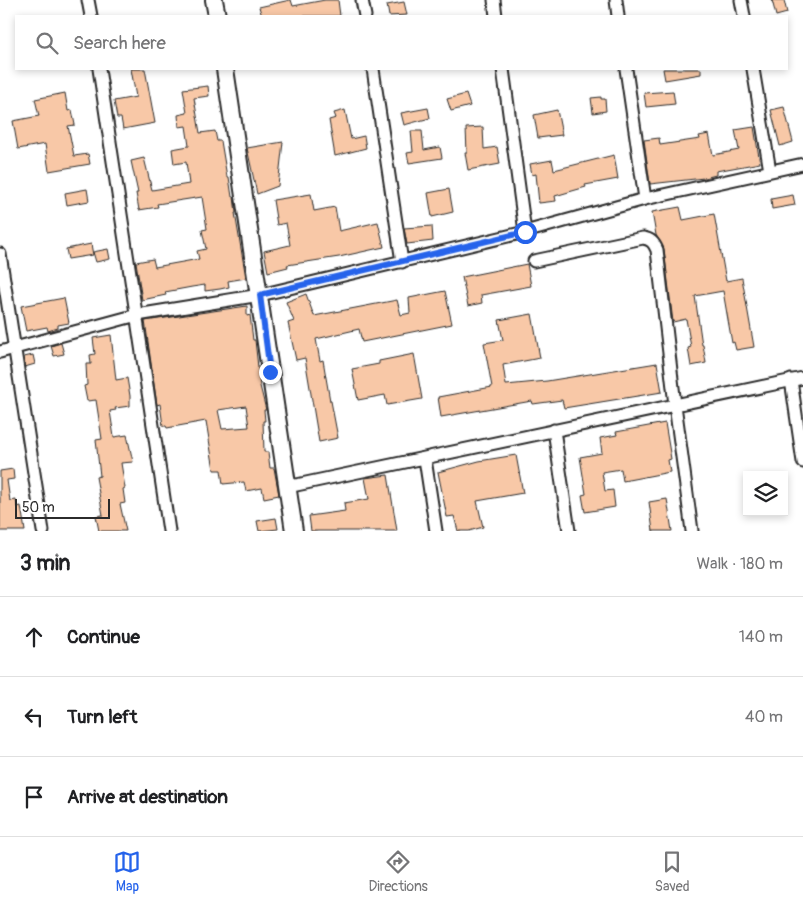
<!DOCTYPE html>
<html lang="en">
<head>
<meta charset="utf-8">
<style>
  :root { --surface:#fff; --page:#f6f6f6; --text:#202124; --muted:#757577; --line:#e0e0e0; --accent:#2563eb }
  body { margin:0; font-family:Pangolin,sans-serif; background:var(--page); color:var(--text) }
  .controls { position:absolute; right:15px; bottom:15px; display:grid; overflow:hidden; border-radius:0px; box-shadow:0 2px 8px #0003 }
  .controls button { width:45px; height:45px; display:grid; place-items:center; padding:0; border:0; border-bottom:1px solid var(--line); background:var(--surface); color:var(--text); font:25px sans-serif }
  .scale { position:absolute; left:15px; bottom:12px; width:95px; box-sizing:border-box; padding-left:5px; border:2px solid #2b2b2b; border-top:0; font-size:14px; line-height:18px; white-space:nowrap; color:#2b2b2b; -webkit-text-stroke:4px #fff; paint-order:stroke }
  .stop { position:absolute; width:15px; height:15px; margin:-11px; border:4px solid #2563eb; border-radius:50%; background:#fff }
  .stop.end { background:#2563eb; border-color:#fff; box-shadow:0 1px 5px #0008 }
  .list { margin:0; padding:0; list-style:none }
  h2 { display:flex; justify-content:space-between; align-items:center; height:65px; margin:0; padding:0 20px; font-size:21px }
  h2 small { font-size:16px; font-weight:400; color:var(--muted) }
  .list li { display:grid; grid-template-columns:32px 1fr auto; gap:15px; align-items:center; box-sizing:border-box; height:80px; padding:0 20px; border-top:1px solid var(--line) }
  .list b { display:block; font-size:19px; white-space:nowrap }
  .list em { font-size:16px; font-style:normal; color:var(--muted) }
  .icon { flex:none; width:28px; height:28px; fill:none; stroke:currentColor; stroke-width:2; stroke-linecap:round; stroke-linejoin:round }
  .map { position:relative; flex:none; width:803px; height:531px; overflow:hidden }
  .search { position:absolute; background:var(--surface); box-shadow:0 2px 8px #0003; left:15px; right:15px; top:15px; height:55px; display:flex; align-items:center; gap:12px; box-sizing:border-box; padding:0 18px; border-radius:0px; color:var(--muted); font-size:19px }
  .sheet { height:305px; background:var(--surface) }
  nav { display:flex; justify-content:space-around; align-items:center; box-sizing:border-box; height:70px; border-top:1px solid var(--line); background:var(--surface); font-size:14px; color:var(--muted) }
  nav a { display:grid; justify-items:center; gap:2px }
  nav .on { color:var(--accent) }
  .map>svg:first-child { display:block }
  .building { fill:#f8c8a7; stroke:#2b2b2b; fill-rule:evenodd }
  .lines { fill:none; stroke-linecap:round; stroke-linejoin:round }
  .street-casing { stroke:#2b2b2b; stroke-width:15 }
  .secondary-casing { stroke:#2b2b2b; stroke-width:20 }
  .street { stroke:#fff; stroke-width:11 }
  .secondary { stroke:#fff; stroke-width:16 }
  .route { stroke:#2563eb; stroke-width:6 }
</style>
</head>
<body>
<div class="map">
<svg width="803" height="531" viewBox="0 0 803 531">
  <rect width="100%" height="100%" fill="#fff"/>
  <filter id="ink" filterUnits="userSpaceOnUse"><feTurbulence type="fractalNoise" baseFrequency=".02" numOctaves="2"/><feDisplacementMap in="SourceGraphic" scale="10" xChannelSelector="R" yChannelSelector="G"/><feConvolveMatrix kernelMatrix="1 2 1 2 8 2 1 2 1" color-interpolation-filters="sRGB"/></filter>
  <g filter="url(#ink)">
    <path class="building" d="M290,0H291L293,6L325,0H338L340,16H262L259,7Z
      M772,0H784L787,13L776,16Z
      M404,2L407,15L389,16L387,5Z
      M131,69H145L155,123L123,129L121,118H117L114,101L136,97Z
      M663,69H701V74L665,80Z
      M208,86L209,96L194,98L200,133L215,131L217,141H221L227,177H229L232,197H234L236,213H235L246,278L228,281L229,287L220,289L205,291V285L192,287L165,292L166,295L142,300L136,262L153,259L155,267L199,259L197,251L206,249L202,230L207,229L202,197L157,204L158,207L139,210L136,193H138L131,161L144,158L152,190L189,184L186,162L174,164L172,149L189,146L186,126L179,127L178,115L187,113L183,89Z
      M673,91L675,104L646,107L644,93Z
      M65,93L68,111L72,110L75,125L68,126L74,156L88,154L90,164L49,171L45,144L18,149L13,121L39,116L35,99Z
      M466,94L470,106L451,111L447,99Z
      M601,97V99H605L606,111L593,113L591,98Z
      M784,107L793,142L780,146L771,110Z
      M428,108L430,118L404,125L401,113Z
      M345,110L351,139L364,136L366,148L335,156L329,120L336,118L334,113Z
      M557,110L562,135L538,138L534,115Z
      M483,127L484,149L497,147L500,164L468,170L465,153H467L466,128Z
      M754,127L760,163L716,171V175L704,178L650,184L644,140L659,138L660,145L700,139L699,136L709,134L713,155L739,150L735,130Z
      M411,131H422L424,150L440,147L442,158L409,163L407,153L413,152Z
      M283,142L278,186L257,194L247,148Z
      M614,155L618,179L585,185L586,187L555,196L556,201L539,203L536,174L532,175L530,164L552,160L554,170Z
      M87,189L89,201L67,205L65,193Z
      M449,189L453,212L432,217L428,193Z
      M311,194L314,211L335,207L339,231L378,222L384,247L339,257L287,265L288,267L268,272L264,251L290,245L286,223L277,225L273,200Z
      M793,195L795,205L772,209L771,199Z
      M680,207L683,220L714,214L726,281L742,278L754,347L736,350L734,342L732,343L723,291L695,296L702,345H703L706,363L691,366L688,348L691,347L686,319L673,322L664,249L656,235L652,212Z
      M432,226L433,241L407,244L404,228Z
      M91,244L93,255L68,259L66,249Z
      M108,249L110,259L96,262L93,252Z
      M527,264L531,286L481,295L482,303L468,306L462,277Z
      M445,291L452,324L362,342L359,329L316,339L320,361L323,360L330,401H331L338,438L319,442L305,358L296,360L288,323L294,321L286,302L306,294L314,316L397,300L401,315L410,313L409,298Z
      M64,298L69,323L58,325V328L48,331L47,327L26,331L21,306Z
      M247,306V316L250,315L253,340H255L260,386L266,410H264L265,421H263L264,452H268L270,468H274L279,495L264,498L262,488L246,491L244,482L223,484L221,470H214L206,421L167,428L166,426H163L160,404L157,405L145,321ZM246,406L249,427L222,429L218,410Z
      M532,314L540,358L503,365L506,385L547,381L657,363L662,392L564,408L562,400L533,404L532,401L441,417L438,397L492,387L484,343L503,340L499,320Z
      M111,335L116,380L127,378L130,396V406L115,408L116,410L110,411L114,437L127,435L133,462L121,463L125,488L123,489L125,503L120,504L126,531H99L96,516L103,515L96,477L100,476L96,440L102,439L96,400L87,401L84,386L87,385L86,364H91L90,355L95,354L93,338Z
      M61,343L64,354L54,356L51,346Z
      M414,354L422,399L387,405L385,395L358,400L352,369L379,364V361Z
      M33,355L35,364L25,367L24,357Z
      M665,423L671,459L668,460L670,472L623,481L621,469L602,472L605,491L613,490L615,507L585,512L582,495L586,494L580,457L602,453L600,438L617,435L616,432Z
      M516,455L523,493L477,501L483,527L469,531H458L454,516L447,517L438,472L479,461Z
      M13,469L14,479L7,480L10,501L16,500L17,507L21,506L25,531H0V471Z
      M388,475L397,531H311L309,516L345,511L344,503L369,499L365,478Z
      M667,499L672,531H653L649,502Z
      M276,518L278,529L259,531L257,521Z"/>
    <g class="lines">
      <defs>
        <path id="street" d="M88,0L91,16
          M362,0L365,16
          M494,0L496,16
          M616,0L618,16
          M741,0L744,16
          M99,69L169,531
          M373,69L402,262
          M503,69L525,232
          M626,69L645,199
          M753,69L770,171
          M0,254L43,531
          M534,261L643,238C651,239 654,243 657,250L675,405L692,531
          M0,352L137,315L260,295L525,232L645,199L803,164
          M791,380L803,462
          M554,430L569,531
          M425,459L436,531
          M287,487L803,378"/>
        <path id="secondary" d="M214,0L217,16
          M225,69L294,531"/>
      </defs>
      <use href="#street" class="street-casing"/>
      <use href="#secondary" class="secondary-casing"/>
      <use href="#street" class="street"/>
      <use href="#secondary" class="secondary"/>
    </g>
  </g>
  <g class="lines" filter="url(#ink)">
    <path class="route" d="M270,372L260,295L525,232"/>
  </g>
</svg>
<div class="controls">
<button><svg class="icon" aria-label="layers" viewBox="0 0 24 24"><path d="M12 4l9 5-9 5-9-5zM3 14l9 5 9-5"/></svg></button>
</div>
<div class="scale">50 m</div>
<div class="stop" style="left:525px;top:232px"></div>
<div class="stop end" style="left:270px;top:372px"></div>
<div class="search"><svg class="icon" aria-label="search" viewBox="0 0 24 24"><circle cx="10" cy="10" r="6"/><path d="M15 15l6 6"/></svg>Search here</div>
</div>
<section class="sheet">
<h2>3 min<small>Walk · 180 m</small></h2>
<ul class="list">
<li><svg class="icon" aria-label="ahead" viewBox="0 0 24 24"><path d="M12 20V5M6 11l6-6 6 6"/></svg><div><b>Continue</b></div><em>140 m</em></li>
<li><svg class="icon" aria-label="left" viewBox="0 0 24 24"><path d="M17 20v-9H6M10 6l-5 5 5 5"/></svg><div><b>Turn left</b></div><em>40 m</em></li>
<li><svg class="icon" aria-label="arrive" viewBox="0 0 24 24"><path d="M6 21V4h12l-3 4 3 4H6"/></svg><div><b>Arrive at destination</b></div></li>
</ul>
</section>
<nav>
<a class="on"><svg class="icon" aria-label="map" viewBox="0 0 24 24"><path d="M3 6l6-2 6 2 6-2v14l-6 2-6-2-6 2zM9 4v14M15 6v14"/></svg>Map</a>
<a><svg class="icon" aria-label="directions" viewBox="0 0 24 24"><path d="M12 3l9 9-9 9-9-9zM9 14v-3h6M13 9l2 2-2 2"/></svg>Directions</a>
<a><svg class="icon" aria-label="saved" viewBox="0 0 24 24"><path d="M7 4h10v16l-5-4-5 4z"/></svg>Saved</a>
</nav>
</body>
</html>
